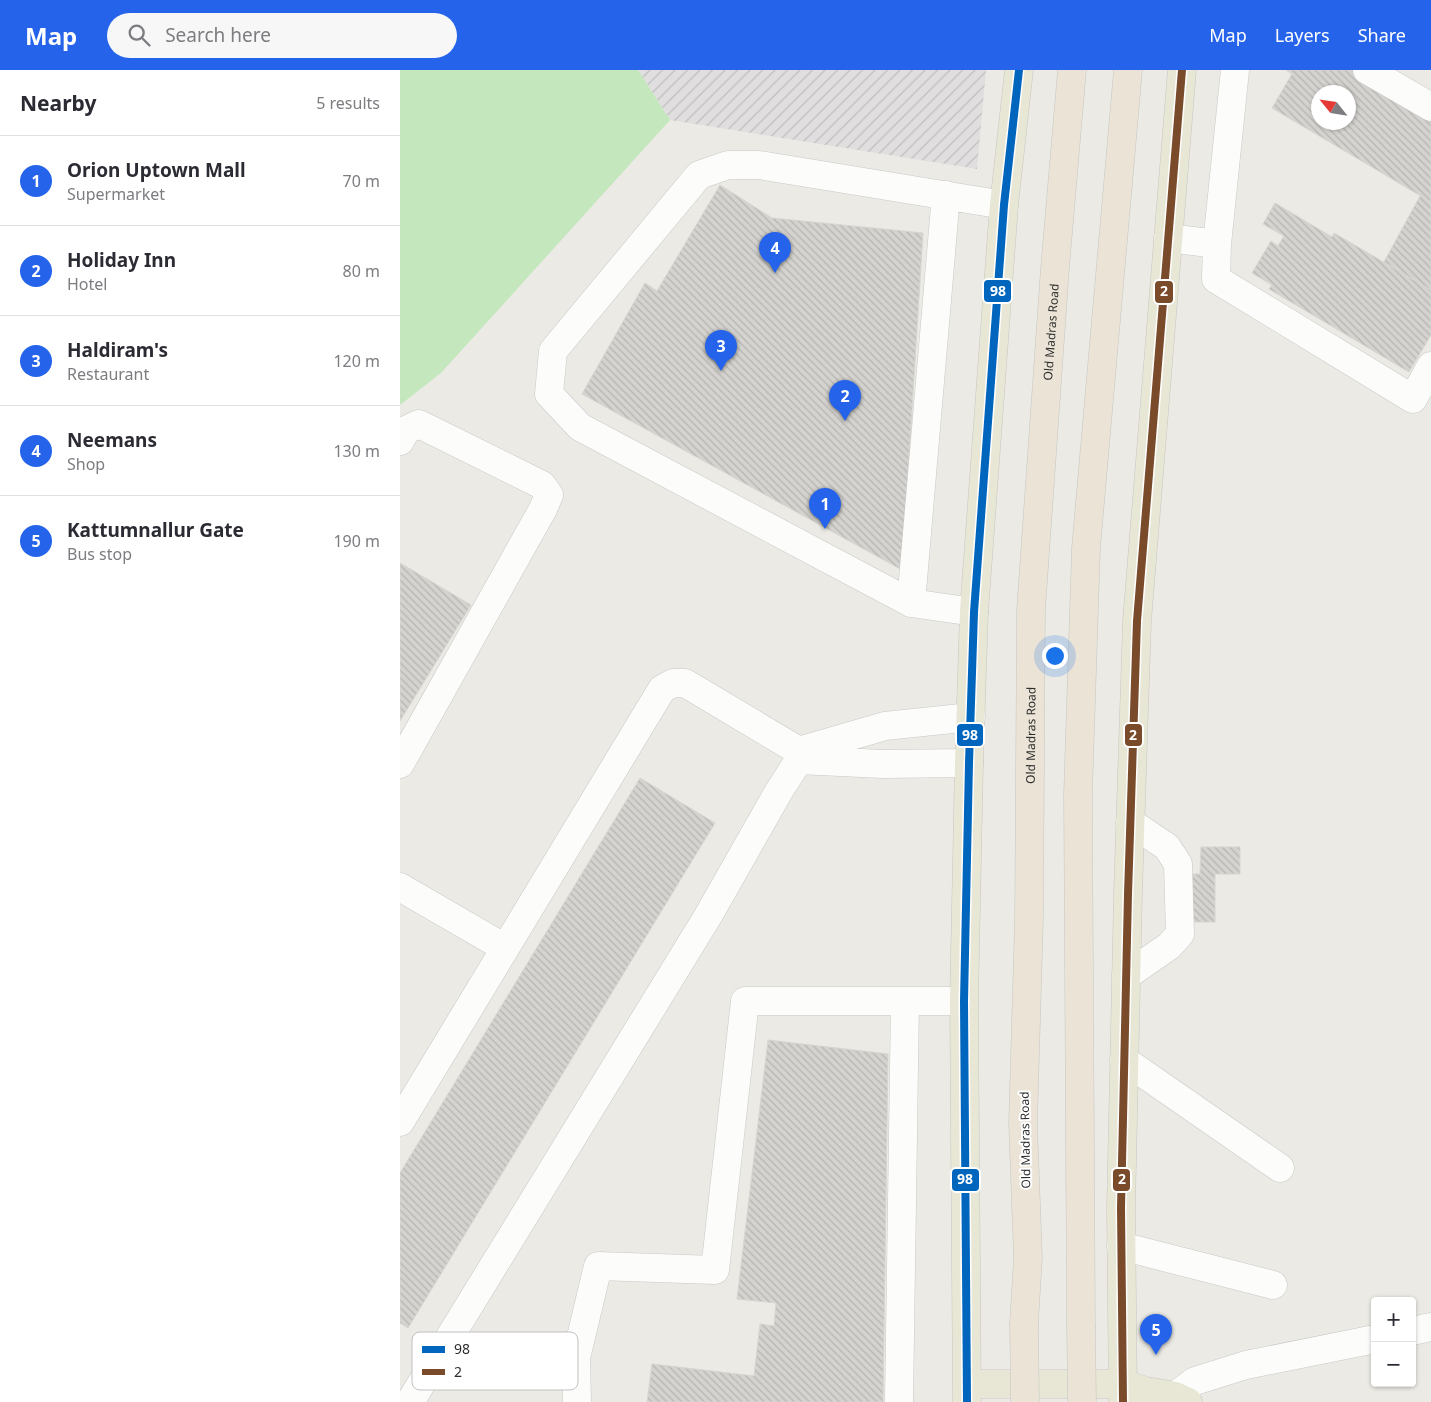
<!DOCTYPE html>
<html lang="en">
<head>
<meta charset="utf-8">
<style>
  :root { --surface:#fff; --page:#f7f7f7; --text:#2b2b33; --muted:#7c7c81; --line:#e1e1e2; --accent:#2563eb }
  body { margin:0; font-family:"Noto Sans",sans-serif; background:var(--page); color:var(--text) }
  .controls { position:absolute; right:15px; bottom:15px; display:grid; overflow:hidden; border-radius:5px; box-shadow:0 1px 4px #0004 }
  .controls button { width:45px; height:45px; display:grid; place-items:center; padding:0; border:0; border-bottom:1px solid var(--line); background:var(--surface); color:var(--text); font:25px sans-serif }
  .compass { position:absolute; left:911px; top:15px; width:45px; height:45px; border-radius:50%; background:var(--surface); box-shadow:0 1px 4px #0004; rotate:300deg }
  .you { position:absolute; left:654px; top:585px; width:18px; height:18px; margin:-12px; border:4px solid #fff; border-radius:50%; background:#1a73e8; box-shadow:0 0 0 8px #1a73e833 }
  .badge { display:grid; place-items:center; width:32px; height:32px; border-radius:50%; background:var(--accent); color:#fff; font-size:16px; font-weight:700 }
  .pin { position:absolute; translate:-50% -41px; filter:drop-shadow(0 1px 2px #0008) }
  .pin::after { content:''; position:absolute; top:26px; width:18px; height:15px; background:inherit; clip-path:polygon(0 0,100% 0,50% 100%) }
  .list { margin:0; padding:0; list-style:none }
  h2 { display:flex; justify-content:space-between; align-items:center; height:65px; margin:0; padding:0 20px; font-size:21px }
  h2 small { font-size:16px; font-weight:400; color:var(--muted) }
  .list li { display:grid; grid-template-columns:32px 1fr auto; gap:15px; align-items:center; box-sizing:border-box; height:90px; padding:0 20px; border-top:1px solid var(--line) }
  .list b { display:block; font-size:19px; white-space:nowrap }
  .list p { margin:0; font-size:16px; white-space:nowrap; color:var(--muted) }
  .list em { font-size:16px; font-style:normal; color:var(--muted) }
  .icon { flex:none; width:28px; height:28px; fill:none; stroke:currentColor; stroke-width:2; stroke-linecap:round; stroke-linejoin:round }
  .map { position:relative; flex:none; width:1031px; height:1332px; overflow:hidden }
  header { display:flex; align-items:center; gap:30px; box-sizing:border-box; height:70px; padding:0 25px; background:var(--accent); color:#fff }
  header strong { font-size:24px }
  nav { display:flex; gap:28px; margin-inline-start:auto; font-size:18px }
  .search { width:350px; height:45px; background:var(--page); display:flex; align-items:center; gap:12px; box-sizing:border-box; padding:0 18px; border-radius:28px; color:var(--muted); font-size:19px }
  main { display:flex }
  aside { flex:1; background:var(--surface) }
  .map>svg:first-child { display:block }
  .industrial { fill:url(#industrial-furrows) }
  .grass { fill:#c5e7be }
  .building { fill:url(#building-back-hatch); stroke:#d6d5d0; fill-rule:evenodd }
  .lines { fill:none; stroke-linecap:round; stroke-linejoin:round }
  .minor-casing { stroke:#c9c8c8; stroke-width:29 }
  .major-casing { stroke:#c6c6c3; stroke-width:29 }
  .highway-casing { stroke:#c6c6c3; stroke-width:29 }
  .minor { stroke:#fcfcfb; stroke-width:28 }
  .major { stroke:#e8e7d6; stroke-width:28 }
  .highway { stroke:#eae3d6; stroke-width:28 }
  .highway-bridge-casing { stroke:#c6c6c3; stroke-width:29; stroke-linecap:butt }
  .highway-bridge { stroke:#eae3d6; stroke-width:28 }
  .bus-1-casing { stroke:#fff; stroke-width:11 }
  .bus-2-casing { stroke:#fff; stroke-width:11 }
  .bus-1 { stroke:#0065bd; stroke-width:8 }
  .bus-2 { stroke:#7a4b2a; stroke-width:8 }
  .labels { text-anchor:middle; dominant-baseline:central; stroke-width:4; stroke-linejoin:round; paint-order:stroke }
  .street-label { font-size:12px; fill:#2d2d2d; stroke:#fff }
  .key { fill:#fff; stroke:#c0c0c0; stroke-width:1 }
  .key-label { font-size:14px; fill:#2d2d2d }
  .line-badge { stroke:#fff; stroke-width:2 }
  .badge-label { font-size:14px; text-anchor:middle; font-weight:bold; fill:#fff }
</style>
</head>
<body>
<header>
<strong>Map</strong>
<div class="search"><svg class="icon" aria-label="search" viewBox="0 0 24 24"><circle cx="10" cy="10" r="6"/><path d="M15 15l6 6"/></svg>Search here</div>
<nav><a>Map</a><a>Layers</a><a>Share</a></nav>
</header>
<main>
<aside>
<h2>Nearby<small>5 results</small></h2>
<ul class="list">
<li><span class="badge">1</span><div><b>Orion Uptown Mall</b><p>Supermarket</p></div><em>70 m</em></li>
<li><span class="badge">2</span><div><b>Holiday Inn</b><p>Hotel</p></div><em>80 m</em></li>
<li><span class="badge">3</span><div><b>Haldiram's</b><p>Restaurant</p></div><em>120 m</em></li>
<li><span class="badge">4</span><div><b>Neemans</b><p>Shop</p></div><em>130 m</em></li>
<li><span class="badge">5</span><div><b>Kattumnallur Gate</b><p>Bus stop</p></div><em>190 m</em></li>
</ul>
</aside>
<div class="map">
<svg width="1031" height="1332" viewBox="0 0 1031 1332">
  <defs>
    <pattern id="industrial-furrows" width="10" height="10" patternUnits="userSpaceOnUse" patternTransform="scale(1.25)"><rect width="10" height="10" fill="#e0dedf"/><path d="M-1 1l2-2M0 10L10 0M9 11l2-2" fill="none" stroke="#c0bfc0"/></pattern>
    <pattern id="building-back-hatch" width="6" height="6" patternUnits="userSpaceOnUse" patternTransform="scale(1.25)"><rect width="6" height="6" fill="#d4d3cf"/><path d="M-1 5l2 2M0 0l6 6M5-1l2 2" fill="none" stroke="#b6b5b2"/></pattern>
  </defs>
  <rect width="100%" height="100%" fill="#ebeae4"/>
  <path class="industrial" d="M238,0H586L577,99L270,50Z"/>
  <path class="grass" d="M0,0H238L270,50L41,303L0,335Z"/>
  <path class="building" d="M886,0H959L1031,42V132L872,38L892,4ZM918,22H948V52H918Z
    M320,115L372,148L523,163L502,500L182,324L245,213L257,221Z
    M1020,126L1031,132V220L984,192Z
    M875,133L932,167L934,163L1031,220V265L1009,302L869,219L872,215L852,203L871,171L878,176L884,166L863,154Z
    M0,493L71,535L0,651Z
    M240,708L315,753L8,1258L0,1253V1103Z
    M801,777H840V804H815V852H783L784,804H800Z
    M368,970L488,984L483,1332H247L252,1294L354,1306L360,1254L374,1256L376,1233L337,1229Z"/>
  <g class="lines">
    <defs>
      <path id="minor" d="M967,0L1031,37
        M768,168L817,174L816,209L1013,329L1031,296
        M817,174L835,0
        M0,371L6,360L19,354L142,415L149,425L143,439L0,694
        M511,533L546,125
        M574,542L511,533L180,357L149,324L153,281L299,105L328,95H359L604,135
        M399,681L485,656L571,647
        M399,690L482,694L569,693
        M0,817L105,878
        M726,906L769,876L780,864L778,794L767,777L730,752
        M724,990L880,1098
        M0,1052L262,619L273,613H285L399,681V690L379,721L308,846L10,1332
        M721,1176L873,1215
        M1012,1261L1031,1257
        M177,1332L176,1288L198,1196L315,1200L345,931H564
        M499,1332L505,931
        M773,1332L775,1326L795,1311L846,1295L975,1269"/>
      <path id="major" d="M567,1314H723L746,1321L775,1326L788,1332
        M567,1332L564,931L569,693L574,542L604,135L619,0
        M723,1332L721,1138L728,824L737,551L782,0"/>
      <g id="highway">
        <path id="s1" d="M624,1253L628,1188L623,1054L629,849L631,540L655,198L672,0"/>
        <path d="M681,1256L678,724L686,478L728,0"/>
      </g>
    </defs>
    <use href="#minor" class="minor-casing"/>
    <use href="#major" class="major-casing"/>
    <use href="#highway" class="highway-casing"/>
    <use href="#minor" class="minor"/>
    <use href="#major" class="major"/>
    <use href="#highway" class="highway"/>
    <defs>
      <path id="highway-bridge" d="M624,1253L625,1332
        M681,1256L682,1332"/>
    </defs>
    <use href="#highway-bridge" class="highway-bridge-casing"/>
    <use href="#highway-bridge" class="highway-bridge"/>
    <defs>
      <path id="bus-1" d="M567,1332L564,931L569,693L574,542L604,135L619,0"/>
      <path id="bus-2" d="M723,1332L721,1138L728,824L737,551L782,0"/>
    </defs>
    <use href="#bus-1" class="bus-1-casing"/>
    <use href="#bus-2" class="bus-2-casing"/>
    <use href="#bus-1" class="bus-1"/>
    <use href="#bus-2" class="bus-2"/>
  </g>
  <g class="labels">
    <g class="street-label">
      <text stroke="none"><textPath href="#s1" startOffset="992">Old Madras Road</textPath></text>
      <text stroke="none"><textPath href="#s1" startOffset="588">Old Madras Road</textPath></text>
      <text transform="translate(625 1070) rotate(-91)">Old Madras Road</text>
    </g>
  </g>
  <rect x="12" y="1262" width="166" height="58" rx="8" class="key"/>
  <rect x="22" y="1276" width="23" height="7" fill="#0065bd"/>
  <rect x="22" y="1299" width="23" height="6" fill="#7a4b2a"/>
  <g class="key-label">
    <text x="54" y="1284">98</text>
    <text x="54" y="1307">2</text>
  </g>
  <g class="line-badge">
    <rect x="583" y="209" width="29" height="24" rx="5" fill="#0065bd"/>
    <rect x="754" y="210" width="20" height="24" rx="5" fill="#7a4b2a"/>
    <rect x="556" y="653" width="28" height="24" rx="5" fill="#0065bd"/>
    <rect x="724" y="653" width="19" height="24" rx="5" fill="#7a4b2a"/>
    <rect x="551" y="1098" width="29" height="24" rx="5" fill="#0065bd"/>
    <rect x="712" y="1098" width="19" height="24" rx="5" fill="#7a4b2a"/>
  </g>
  <g class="badge-label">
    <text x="598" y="226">98</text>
    <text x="764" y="226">2</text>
    <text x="570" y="670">98</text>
    <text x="733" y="670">2</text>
    <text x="565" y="1114">98</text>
    <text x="722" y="1114">2</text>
  </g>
</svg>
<div class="controls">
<button>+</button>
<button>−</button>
</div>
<svg class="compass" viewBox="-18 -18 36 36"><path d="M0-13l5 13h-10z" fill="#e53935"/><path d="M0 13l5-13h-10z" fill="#7c7c81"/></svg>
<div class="you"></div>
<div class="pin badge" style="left:425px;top:459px">1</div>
<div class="pin badge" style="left:445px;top:351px">2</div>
<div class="pin badge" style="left:321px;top:301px">3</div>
<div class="pin badge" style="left:375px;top:203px">4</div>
<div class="pin badge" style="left:756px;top:1285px">5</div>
</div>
</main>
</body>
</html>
